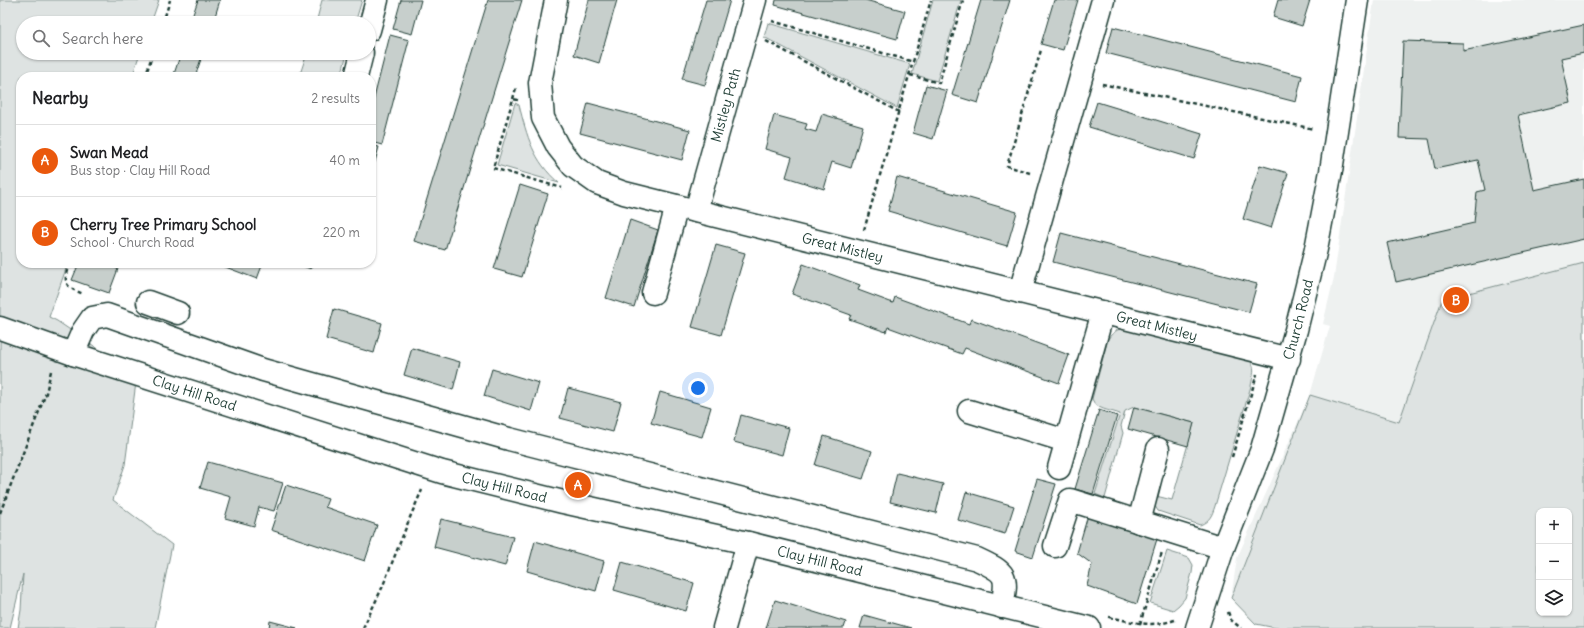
<!DOCTYPE html>
<html lang="en">
<head>
<meta charset="utf-8">
<style>
  :root { --surface:#fff; --page:#f2f2f2; --text:#202124; --muted:#757577; --line:#e0e0e0; --accent:#ea580c }
  body { margin:0; font-family:Delius,sans-serif; background:var(--page); color:var(--text) }
  .controls { position:absolute; right:12px; bottom:12px; display:grid; overflow:hidden; border-radius:8px; box-shadow:0 1px 3px #0004 }
  .controls button { width:36px; height:36px; display:grid; place-items:center; padding:0; border:0; border-bottom:1px solid var(--line); background:var(--surface); color:var(--text); font:20px sans-serif }
  .you { position:absolute; left:698px; top:388px; width:14px; height:14px; margin:-10px; border:3px solid #fff; border-radius:50%; background:#1a73e8; box-shadow:0 0 0 6px #1a73e833 }
  .badge { display:grid; place-items:center; width:26px; height:26px; border-radius:50%; background:var(--accent); color:#fff; font-size:13px; font-weight:700 }
  .pin { position:absolute; translate:-50% -50%; border:2px solid #fff; box-shadow:0 1px 4px #0006 }
  .list { margin:0; padding:0; list-style:none }
  h2 { display:flex; justify-content:space-between; align-items:center; height:52px; margin:0; padding:0 16px; font-size:17px }
  h2 small { font-size:13px; font-weight:400; color:var(--muted) }
  .list li { display:grid; grid-template-columns:26px 1fr auto; gap:12px; align-items:center; box-sizing:border-box; height:72px; padding:0 16px; border-top:1px solid var(--line) }
  .list b { display:block; font-size:15px; white-space:nowrap }
  .list p { margin:0; font-size:13px; white-space:nowrap; color:var(--muted) }
  .list em { font-size:13px; font-style:normal; color:var(--muted) }
  .icon { flex:none; width:22px; height:22px; fill:none; stroke:currentColor; stroke-width:2; stroke-linecap:round; stroke-linejoin:round }
  .map { position:relative; flex:none; width:1584px; height:628px; overflow:hidden }
  .search { position:absolute; background:var(--surface); box-shadow:0 1px 3px #0004; left:16px; top:16px; width:360px; height:44px; display:flex; align-items:center; gap:10px; box-sizing:border-box; padding:0 14px; border-radius:22px; color:var(--muted); font-size:15px }
  .panel { position:absolute; background:var(--surface); box-shadow:0 1px 3px #0004; left:16px; top:72px; width:360px; height:196px; border-radius:16px }
  .map>svg:first-child { display:block }
  .built { fill:#eef1f0; fill-rule:evenodd }
  .green { fill:#dee3e2; stroke:#7e908b; fill-rule:evenodd }
  .building { fill:#c7cfcc; stroke:#1f3d34 }
  .lines { fill:none; stroke-linecap:round; stroke-linejoin:round }
  .minor-casing { stroke:#1f3d34; stroke-width:25 }
  .path { stroke:#1f3d34; stroke-width:2.5; stroke-dasharray:4 3; stroke-linecap:butt }
  .minor { stroke:#fff; stroke-width:22 }
  .labels { text-anchor:middle; dominant-baseline:central; stroke-width:3; stroke-linejoin:round; paint-order:stroke }
  .street-label { font-size:14px; fill:#1f3d34; stroke:#fff }
</style>
</head>
<body>
<div class="map">
<svg width="1584" height="628" viewBox="0 0 1584 628">
  <rect width="100%" height="100%" fill="#fff"/>
  <filter id="ink" filterUnits="userSpaceOnUse"><feTurbulence type="fractalNoise" baseFrequency=".025" numOctaves="2"/><feDisplacementMap in="SourceGraphic" scale="8" xChannelSelector="R" yChannelSelector="G"/><feConvolveMatrix kernelMatrix="1 2 1 2 8 2 1 2 1" color-interpolation-filters="sRGB"/></filter>
  <g filter="url(#ink)">
    <path class="built" d="M1374,0H1584V628H1275L1256,624L1231,598L1237,558L1310,395L1330,326L1323,324L1334,277ZM1539,511H1569V613H1539Z"/>
    <path class="green" d="M0,0H159L151,23H23V53H140L132,77H21V263H68L49,317L57,321L137,375L125,465L113,500L172,545L155,628H18L21,610L23,574L10,628H0Z
      M322,0H362L355,23H316Z
      M933,0H961L937,81L912,74Z
      M768,23L910,64L897,108L764,37Z
      M307,53H347L341,77H299Z
      M515,103L519,105C527,136 533,161 559,183L497,165Z
      M1584,263V628H1276L1256,624L1231,598L1310,395L1399,422L1442,300ZM1539,511H1569V613H1539Z
      M1131,327L1248,358C1257,367 1253,374 1251,386L1215,506C1212,515 1210,521 1200,525L1158,511L1153,503L1156,496L1172,500L1194,423L1134,407L1125,411L1121,426L1123,433L1105,498L1095,494L1120,414C1110,410 1096,410 1092,399L1108,339C1114,330 1120,328 1131,327Z
      M1167,551L1189,558L1193,565L1192,573L1185,598L1179,605L1173,610L1150,603Z"/>
    <path class="building" d="M198,0H220L213,23H190Z
      M401,0H421L412,34L393,29Z
      M488,0H522L445,250L414,241Z
      M589,0H617L599,63L574,55Z
      M706,0H730L705,85L682,79Z
      M776,0H865L905,11L897,39L775,5Z
      M981,0H1010L978,103L952,95Z
      M1054,0H1078L1063,50L1041,44Z
      M1278,0H1310L1302,26L1273,17Z
      M1584,25V53L1561,58L1571,103L1518,115L1534,190L1584,179V239L1396,282L1387,243L1474,223L1477,192L1485,190L1478,160L1435,169L1429,139L1399,138L1403,41L1463,43V51Z
      M1113,27L1302,76L1296,102L1106,53Z
      M390,35L409,40L382,145L371,142V110Z
      M181,53H203L195,77H173Z
      M926,85L947,91L933,139L913,133Z
      M1097,102L1202,134L1194,159L1089,127Z
      M588,103L690,130L682,160L580,133Z
      M822,114L863,126L851,168L832,162L824,189L786,177L792,157L765,149L774,115L807,124L805,129L816,132Z
      M371,145L379,147L371,176Z
      M1260,165L1288,173L1271,228L1243,219Z
      M897,177L1017,212L1007,246L888,211Z
      M520,185L548,194L522,277L494,269Z
      M630,220L658,230L634,307L606,298Z
      M1061,233L1257,284L1249,312L1053,262Z
      M716,245L745,253L721,335L692,327Z
      M79,263H112L111,266L118,269L109,293L72,280Z
      M215,263H263L257,279Z
      M294,263H313L311,269Z
      M803,264L860,285L858,290L893,303L895,297L969,324L971,319L1069,355L1059,383L965,348L962,354L888,327L886,332L849,319L851,315L792,294Z
      M334,309L382,323L374,353L326,339Z
      M412,348L460,362L453,390L404,375Z
      M492,369L539,383L531,411L484,396Z
      M568,388L621,402L613,432L560,418Z
      M660,392L711,407L702,437L651,423Z
      M1134,407L1194,423L1188,446L1128,429Z
      M1099,410L1117,416L1093,494L1075,489Z
      M741,415L789,428L782,455L734,442Z
      M824,436L872,451L863,479L815,465Z
      M208,462L283,483L274,511L259,507L254,526L225,518L231,497L200,488Z
      M897,473L943,484L936,513L890,502Z
      M1037,479L1056,484L1033,557L1015,551Z
      M286,485L328,499L325,507L377,525L365,561L271,530Z
      M966,492L1014,506L1005,534L958,520Z
      M1088,515L1157,539L1137,604L1087,586L1092,564L1077,553Z
      M441,519L513,537L505,566L434,547Z
      M535,541L604,561L596,591L527,571Z
      M622,562L694,583L686,611L614,590Z
      M775,600L846,622L844,628H766Z
      M864,615L911,628H860Z
      M270,621L297,628H269Z"/>
    <g class="lines">
      <defs>
        <g id="minor">
          <path id="s1" d="M556,0L540,83L543,118L558,147L573,166L597,183L624,193L1289,359"/>
          <path d="M369,30L377,0"/>
          <path d="M356,77L362,53"/>
          <path id="s2" d="M696,211L755,0"/>
          <path d="M1020,292L1103,0"/>
          <path d="M653,293L677,206"/>
          <path d="M148,302L178,313"/>
          <path id="s3" d="M0,328L73,354L442,472L563,502L748,543L1089,628"/>
          <path d="M73,354L83,331L92,318L107,315L263,370L509,439L977,559C1007,573 1008,575 1002,607"/>
          <path d="M969,411L1066,441"/>
          <path d="M1059,468L1103,312"/>
          <path d="M1139,522L1158,449"/>
          <path d="M1055,546L1070,500L1223,548"/>
          <path d="M724,628L748,543"/>
          <path id="s4" d="M1197,628L1223,548L1262,449L1296,330L1316,249L1331,171L1357,0"/>
        </g>
      </defs>
      <use href="#minor" class="minor-casing"/>
      <path class="path" d="M772,21L914,62
        M163,23L170,0
        M766,41L899,112
        M910,75L939,83L963,0
        M145,77L153,53
        M1102,84L1314,129
        M513,99L516,88
        M518,100L513,99L493,168L562,188
        M1030,173L1007,166L1041,50
        M864,230L931,0
        M69,263C63,283 64,287 84,294
        M1232,457L1257,374
        M0,513L46,393L51,371
        M1228,612L1231,620L1241,628
        M1109,617C1134,622 1150,628 1175,620
        M1140,624L1162,552
        M363,628L382,588L411,515L422,490"/>
      <use href="#minor" class="minor"/>
    </g>
  </g>
  <g class="labels">
    <g class="street-label">
      <text stroke="none"><textPath href="#s2" startOffset="110">Mistley Path</textPath></text>
      <text stroke="none"><textPath href="#s1" startOffset="460">Great Mistley</textPath></text>
      <text stroke="none"><textPath href="#s4" startOffset="325">Church Road</textPath></text>
      <text stroke="none"><textPath href="#s1" startOffset="784">Great Mistley</textPath></text>
      <text stroke="none"><textPath href="#s3" startOffset="205">Clay Hill Road</textPath></text>
      <text stroke="none"><textPath href="#s3" startOffset="529">Clay Hill Road</textPath></text>
      <text stroke="none"><textPath href="#s3" startOffset="853">Clay Hill Road</textPath></text>
    </g>
  </g>
</svg>
<div class="controls">
<button>+</button>
<button>−</button>
<button><svg class="icon" aria-label="layers" viewBox="0 0 24 24"><path d="M12 4l9 5-9 5-9-5zM3 14l9 5 9-5"/></svg></button>
</div>
<div class="you"></div>
<div class="pin badge" style="left:578px;top:485px">A</div>
<div class="pin badge" style="left:1456px;top:300px">B</div>
<div class="search"><svg class="icon" aria-label="search" viewBox="0 0 24 24"><circle cx="10" cy="10" r="6"/><path d="M15 15l6 6"/></svg>Search here</div>
<section class="panel">
<h2>Nearby<small>2 results</small></h2>
<ul class="list">
<li><span class="badge">A</span><div><b>Swan Mead</b><p>Bus stop · Clay Hill Road</p></div><em>40 m</em></li>
<li><span class="badge">B</span><div><b>Cherry Tree Primary School</b><p>School · Church Road</p></div><em>220 m</em></li>
</ul>
</section>
</div>
</body>
</html>
